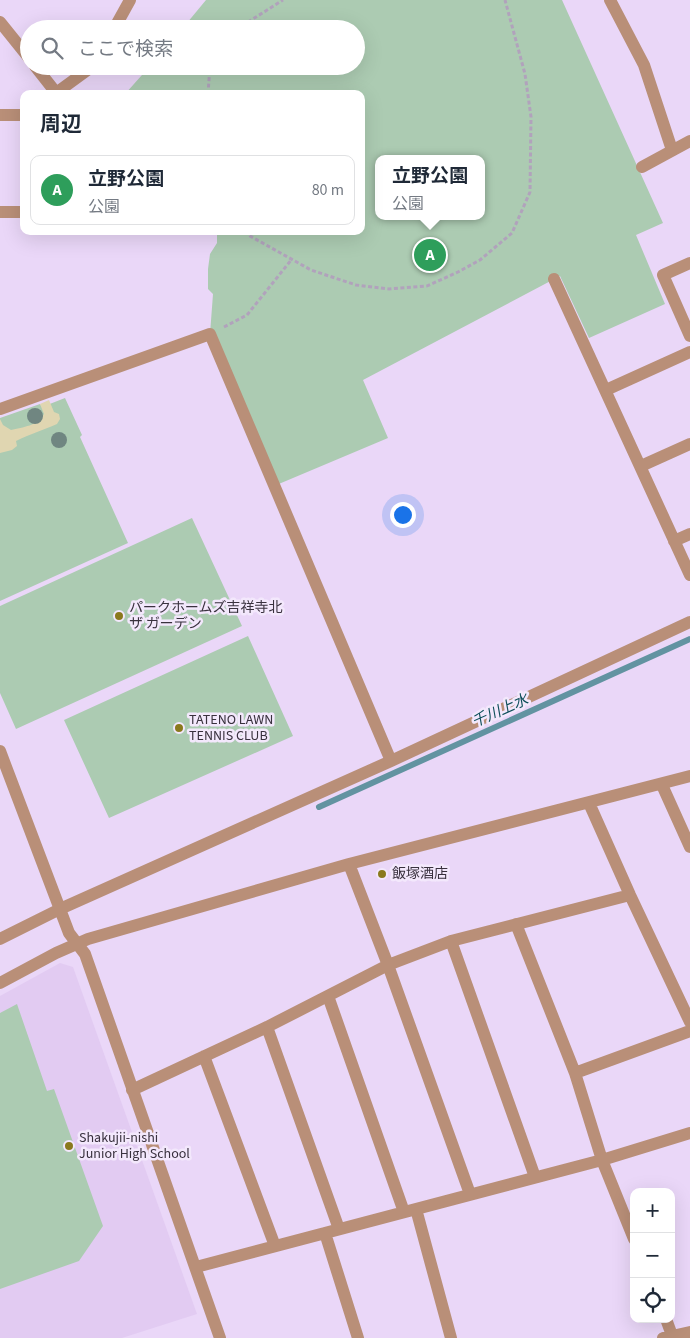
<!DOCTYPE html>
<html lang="ja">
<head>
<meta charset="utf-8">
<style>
  :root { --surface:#fff; --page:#f2f2f3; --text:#1f2937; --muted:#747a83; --line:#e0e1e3; --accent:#8a791d }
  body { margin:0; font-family:"Source Sans 3","Noto Sans JP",sans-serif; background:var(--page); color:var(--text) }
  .controls { position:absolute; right:15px; bottom:15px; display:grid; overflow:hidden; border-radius:10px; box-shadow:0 5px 20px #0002 }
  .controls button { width:45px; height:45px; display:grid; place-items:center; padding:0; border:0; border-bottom:1px solid var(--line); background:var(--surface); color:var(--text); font:25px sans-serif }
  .you { position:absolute; left:402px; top:514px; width:18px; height:18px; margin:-12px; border:4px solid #fff; border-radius:50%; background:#1a73e8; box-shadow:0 0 0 8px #1a73e833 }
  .badge { display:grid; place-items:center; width:32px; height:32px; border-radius:50%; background:var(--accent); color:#fff; font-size:16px; font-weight:700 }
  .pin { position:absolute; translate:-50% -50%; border:2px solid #fff; box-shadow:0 1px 5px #0006 }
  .popup { position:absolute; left:375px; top:155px; width:110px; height:65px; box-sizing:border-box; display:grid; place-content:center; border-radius:10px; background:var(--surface); filter:drop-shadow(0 1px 4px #0005); font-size:16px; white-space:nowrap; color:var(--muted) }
  .popup b { font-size:19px; color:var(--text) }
  .popup::after { content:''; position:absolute; left:50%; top:100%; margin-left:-10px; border:10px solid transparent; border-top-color:var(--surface) }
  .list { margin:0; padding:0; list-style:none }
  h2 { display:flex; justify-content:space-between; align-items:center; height:65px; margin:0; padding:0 20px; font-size:21px }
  h2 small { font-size:16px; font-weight:400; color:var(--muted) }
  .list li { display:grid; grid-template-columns:32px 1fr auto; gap:15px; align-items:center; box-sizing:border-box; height:70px; margin:0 10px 10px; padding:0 10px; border:1px solid var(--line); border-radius:10px }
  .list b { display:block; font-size:19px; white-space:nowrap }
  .list p { margin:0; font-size:16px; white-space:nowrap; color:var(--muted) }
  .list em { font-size:16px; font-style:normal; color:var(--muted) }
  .icon { flex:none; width:28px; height:28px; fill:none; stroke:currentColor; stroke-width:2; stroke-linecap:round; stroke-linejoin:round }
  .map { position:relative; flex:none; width:690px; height:1338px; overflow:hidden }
  .search { position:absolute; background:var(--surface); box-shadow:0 5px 20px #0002; left:20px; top:20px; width:345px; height:55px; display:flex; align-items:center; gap:12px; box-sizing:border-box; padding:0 18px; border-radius:28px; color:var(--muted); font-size:19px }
  .panel { position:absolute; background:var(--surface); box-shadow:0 5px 20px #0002; left:20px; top:90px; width:345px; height:145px; border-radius:10px }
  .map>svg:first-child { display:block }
  .built { fill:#e2cbf2 }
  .green { fill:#accbb2; fill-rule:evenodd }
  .sand { fill:#e0d6b1 }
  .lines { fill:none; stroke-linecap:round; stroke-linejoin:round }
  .stream { stroke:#6293a1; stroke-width:6 }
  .path { stroke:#b1a2bc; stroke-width:3; stroke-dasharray:4 2.5; stroke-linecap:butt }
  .minor { stroke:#b98f78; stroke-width:12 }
  .tree { fill:#708681 }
  .poi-dot { fill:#8a791d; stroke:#f3e8fc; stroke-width:2 }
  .labels { text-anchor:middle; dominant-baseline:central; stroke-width:5; stroke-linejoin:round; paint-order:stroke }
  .poi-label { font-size:14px; fill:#39313e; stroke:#f3e8fc; text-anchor:start }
  .water-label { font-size:15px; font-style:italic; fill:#0e4f5a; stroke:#f3e8fc }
</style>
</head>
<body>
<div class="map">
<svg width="690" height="1338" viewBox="0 0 690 1338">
  <rect width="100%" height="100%" fill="#ead7f8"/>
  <path class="built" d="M60,963L73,967L197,1314L122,1338H0V996Z"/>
  <path class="green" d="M206,0H562L663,223L636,235L665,304L589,338L560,276L363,380L388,438L274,486L210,334L213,294L208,289V269L210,254L217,243V231H361V94H125L150,66H356V29H182ZM379,159H481V216H379Z
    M65,398L82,435L80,437L128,543L0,601V418L40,404L42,407Z
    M192,518L242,626L16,729L0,693V606Z
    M248,636L293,736L109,818L64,720Z
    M17,1004L47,1091L54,1089L103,1226L79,1261L0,1289V1013Z"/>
  <path class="sand" d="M49,400L54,412L59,414L60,419L57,424C43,430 30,434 16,441L17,446L12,450L0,453V419L3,425L11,430C23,427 38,426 44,414L40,404Z"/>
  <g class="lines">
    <path class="stream" d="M319,807L690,639"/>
    <path class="path" d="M237,29L283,0
      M208,94L210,66
      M245,231L250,236L311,270L356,285L389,289L427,286L458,272L480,260L512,233L530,192L531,117L525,74L505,0
      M224,327L247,315L292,259"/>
    <path class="minor" d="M610,0L644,65L672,150
      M0,22L29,58
      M114,29L130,0
      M35,66L57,94
      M56,93L93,66
      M0,115H24
      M642,167L690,141
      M0,212H24
      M690,263L663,275L690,336
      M554,279L690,575
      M606,390L690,352
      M0,409L210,334L391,761
      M641,466L690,444
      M674,541L690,534
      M0,751L69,933L85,954L220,1338
      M662,785L690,847
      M589,803L630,895L690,1022
      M349,864L388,965L470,1194
      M516,924L575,1073L602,1160L634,1239
      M0,939L60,909L391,761L690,622
      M451,941L535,1177
      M0,983L56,953L88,939L349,864L690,776
      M328,996L404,1212
      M267,1027L339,1229
      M204,1056L275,1246
      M575,1073L690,1031
      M132,1090L267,1027L388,965L451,941L630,895
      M416,1209L451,1338
      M325,1233L358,1338
      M196,1267L602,1160L690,1133
      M666,1319L673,1338
      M663,1338L690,1332"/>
  </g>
  <g class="tree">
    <circle cx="35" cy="416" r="8"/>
    <circle cx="59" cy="440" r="8"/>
  </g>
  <g class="poi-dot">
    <circle cx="119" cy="616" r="5"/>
    <circle cx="179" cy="728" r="5"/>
    <circle cx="382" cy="874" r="5"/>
    <circle cx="69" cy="1146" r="5"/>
  </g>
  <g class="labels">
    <g class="poi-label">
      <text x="129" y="608">パークホームズ吉祥寺北<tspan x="129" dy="16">ザ ガーデン</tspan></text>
      <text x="189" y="720">TATENO LAWN<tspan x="189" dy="16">TENNIS CLUB</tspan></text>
      <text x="392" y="874">飯塚酒店</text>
      <text x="79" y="1138">Shakujii-nishi<tspan x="79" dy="16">Junior High School</tspan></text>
    </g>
    <g class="water-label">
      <text transform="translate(500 711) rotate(-24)">千川上水</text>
    </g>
  </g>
</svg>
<div class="controls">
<button>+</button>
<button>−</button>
<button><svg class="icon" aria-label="locate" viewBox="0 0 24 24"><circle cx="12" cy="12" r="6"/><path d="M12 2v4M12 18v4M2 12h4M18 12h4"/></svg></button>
</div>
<div class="you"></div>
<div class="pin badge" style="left:430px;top:255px;background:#2e9e5b">A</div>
<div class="popup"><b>立野公園</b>公園</div>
<div class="search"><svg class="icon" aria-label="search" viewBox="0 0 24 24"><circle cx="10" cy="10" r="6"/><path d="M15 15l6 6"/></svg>ここで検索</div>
<section class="panel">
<h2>周辺<small></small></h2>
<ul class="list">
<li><span class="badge" style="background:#2e9e5b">A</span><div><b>立野公園</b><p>公園</p></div><em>80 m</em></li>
</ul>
</section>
</div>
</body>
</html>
